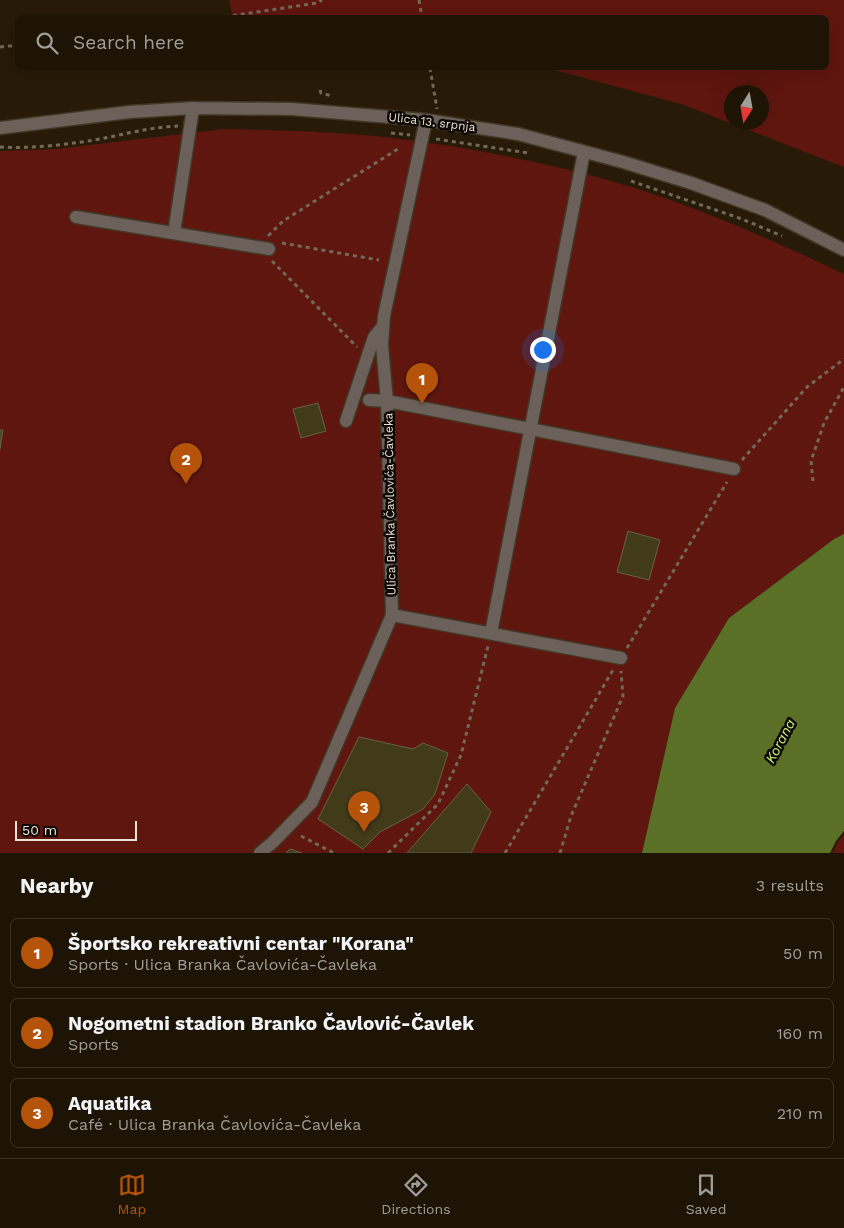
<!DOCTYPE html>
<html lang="en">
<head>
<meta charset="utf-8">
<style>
  :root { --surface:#1d1405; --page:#2a2113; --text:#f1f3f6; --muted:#a09e9a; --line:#3b3327; --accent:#b45309 }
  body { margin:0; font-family:"Work Sans",sans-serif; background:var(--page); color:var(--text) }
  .compass { position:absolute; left:724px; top:85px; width:45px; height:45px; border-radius:50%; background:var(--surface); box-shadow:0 5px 20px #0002; rotate:191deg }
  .scale { position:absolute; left:15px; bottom:12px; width:122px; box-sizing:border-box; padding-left:5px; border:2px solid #ebe2d6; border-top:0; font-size:14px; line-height:18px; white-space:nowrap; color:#ebe2d6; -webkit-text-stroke:4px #0c0702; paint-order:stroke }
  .you { position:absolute; left:542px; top:349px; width:18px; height:18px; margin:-12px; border:4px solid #fff; border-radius:50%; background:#1a73e8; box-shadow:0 0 0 8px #1a73e833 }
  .badge { display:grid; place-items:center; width:32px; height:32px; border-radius:50%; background:var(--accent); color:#fff; font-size:16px; font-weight:700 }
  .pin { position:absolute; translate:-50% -41px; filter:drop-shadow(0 1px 2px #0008) }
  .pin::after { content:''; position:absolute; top:26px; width:18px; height:15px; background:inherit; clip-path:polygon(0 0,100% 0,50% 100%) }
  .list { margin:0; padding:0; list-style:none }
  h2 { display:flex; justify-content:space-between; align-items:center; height:65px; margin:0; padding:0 20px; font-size:21px }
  h2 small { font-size:16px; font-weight:400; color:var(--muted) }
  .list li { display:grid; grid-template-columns:32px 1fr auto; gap:15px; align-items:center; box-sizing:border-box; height:70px; margin:0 10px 10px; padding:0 10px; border:1px solid var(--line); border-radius:8px }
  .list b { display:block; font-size:19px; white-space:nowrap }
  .list p { margin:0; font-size:16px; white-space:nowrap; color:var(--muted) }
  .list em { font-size:16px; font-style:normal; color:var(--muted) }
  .icon { flex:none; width:28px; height:28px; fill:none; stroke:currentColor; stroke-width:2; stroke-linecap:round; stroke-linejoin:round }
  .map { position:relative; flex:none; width:844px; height:853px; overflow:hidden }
  .search { position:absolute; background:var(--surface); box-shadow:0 5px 20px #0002; left:15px; right:15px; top:15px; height:55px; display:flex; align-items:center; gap:12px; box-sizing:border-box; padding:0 18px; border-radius:8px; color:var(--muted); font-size:19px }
  .sheet { height:305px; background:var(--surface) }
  nav { display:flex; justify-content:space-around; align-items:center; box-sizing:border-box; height:70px; border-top:1px solid var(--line); background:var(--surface); font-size:14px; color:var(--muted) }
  nav a { display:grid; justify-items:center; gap:2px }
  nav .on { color:var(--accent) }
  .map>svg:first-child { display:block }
  .green { fill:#5f160f; fill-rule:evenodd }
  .water { fill:#5b7027 }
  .building { fill:#413b19; stroke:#656148 }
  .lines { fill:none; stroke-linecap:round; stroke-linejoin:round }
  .minor-casing { stroke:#423724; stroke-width:15 }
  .path { stroke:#736958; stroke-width:3; stroke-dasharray:4 4; stroke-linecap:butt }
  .minor { stroke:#6b605a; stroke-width:12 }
  .labels { text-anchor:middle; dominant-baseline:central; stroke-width:5; stroke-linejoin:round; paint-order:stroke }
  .street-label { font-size:12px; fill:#ebe2d6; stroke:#0c0702 }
  .water-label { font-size:14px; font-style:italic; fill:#cef678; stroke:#0c0702 }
</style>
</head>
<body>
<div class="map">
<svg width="844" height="853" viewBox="0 0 844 853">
  <rect width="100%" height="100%" fill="#271b07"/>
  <path class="green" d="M229,0H844V167L681,104L547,68H826V18H233ZM732,92H762V122H732Z
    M224,129C270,130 317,131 363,135C430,141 496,153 561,168C660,190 753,231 844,274V534L834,539L729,618L675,708L642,853H0V151L56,149Z
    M844,835V853H833L837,843Z"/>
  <path class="water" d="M844,534V831L836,841L830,853H642L675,708L729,618L834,539Z"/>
  <path class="building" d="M318,403L326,431L301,438L293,409Z
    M0,430H3L0,449Z
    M628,531L660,540L649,580L617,572Z
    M359,737L413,749L423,743L448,753L435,794L423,809L380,832L363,849L318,819Z
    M467,784L491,812L471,853H407Z
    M290,849L302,853H286Z"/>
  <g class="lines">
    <defs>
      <path id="minor" d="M0,128L129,112L193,108L292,109L426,120L518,134L623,162L691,183L765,210L844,250
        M76,217L269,249
        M174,233L193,108
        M369,400L387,401L734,469
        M346,421L374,337L383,326
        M392,615L621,658
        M491,633L584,152
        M260,853L273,842L312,802L392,615L387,401L382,345L384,316L426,120"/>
    </defs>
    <use href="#minor" class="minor-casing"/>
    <path class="path" d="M419,0L422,18
      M217,18L317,3L322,0
      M0,47L18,45
      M430,68L437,109
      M320,90L321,93L332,96
      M391,133L410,135
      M436,139L528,153
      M0,147C31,149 74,144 105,138C129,133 153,127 178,126
      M631,181L742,219L782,236
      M270,235H269L283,221L401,147
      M282,243L379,260
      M272,261L357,347
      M742,460L807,387L844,359
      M813,481L811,461L824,423L844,387
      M627,648L727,482
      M301,836L334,853
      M388,853L438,804L461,755L488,646
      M505,853L613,670
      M560,853L571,816L623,696L621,671"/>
    <use href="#minor" class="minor"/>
  </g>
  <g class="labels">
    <g class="street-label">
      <text transform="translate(432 122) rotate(7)">Ulica 13. srpnja</text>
      <text transform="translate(390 504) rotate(-91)">Ulica Branka Čavlovića-Čavleka</text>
    </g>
    <g class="water-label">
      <text transform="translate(780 741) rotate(-62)">Korana</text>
    </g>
  </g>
</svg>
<svg class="compass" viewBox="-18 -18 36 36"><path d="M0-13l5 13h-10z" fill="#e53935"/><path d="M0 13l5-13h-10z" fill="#a09e9a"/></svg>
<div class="scale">50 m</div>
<div class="you"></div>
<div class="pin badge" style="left:422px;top:404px">1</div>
<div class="pin badge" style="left:186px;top:484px">2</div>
<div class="pin badge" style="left:364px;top:832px">3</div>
<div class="search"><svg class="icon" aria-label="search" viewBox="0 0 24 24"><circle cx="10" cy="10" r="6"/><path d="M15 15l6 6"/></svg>Search here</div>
</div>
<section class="sheet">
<h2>Nearby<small>3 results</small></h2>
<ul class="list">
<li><span class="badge">1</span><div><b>Športsko rekreativni centar &quot;Korana&quot;</b><p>Sports · Ulica Branka Čavlovića-Čavleka</p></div><em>50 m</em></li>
<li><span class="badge">2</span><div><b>Nogometni stadion Branko Čavlović-Čavlek</b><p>Sports</p></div><em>160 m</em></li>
<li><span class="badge">3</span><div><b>Aquatika</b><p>Café · Ulica Branka Čavlovića-Čavleka</p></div><em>210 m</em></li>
</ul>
</section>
<nav>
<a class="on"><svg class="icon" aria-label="map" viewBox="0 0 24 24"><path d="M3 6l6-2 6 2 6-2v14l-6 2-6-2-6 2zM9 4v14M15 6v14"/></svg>Map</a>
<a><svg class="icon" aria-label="directions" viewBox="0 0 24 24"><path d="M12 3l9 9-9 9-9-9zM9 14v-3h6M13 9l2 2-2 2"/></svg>Directions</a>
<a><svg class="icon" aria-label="saved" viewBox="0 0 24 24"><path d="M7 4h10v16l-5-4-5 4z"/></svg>Saved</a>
</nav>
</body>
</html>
